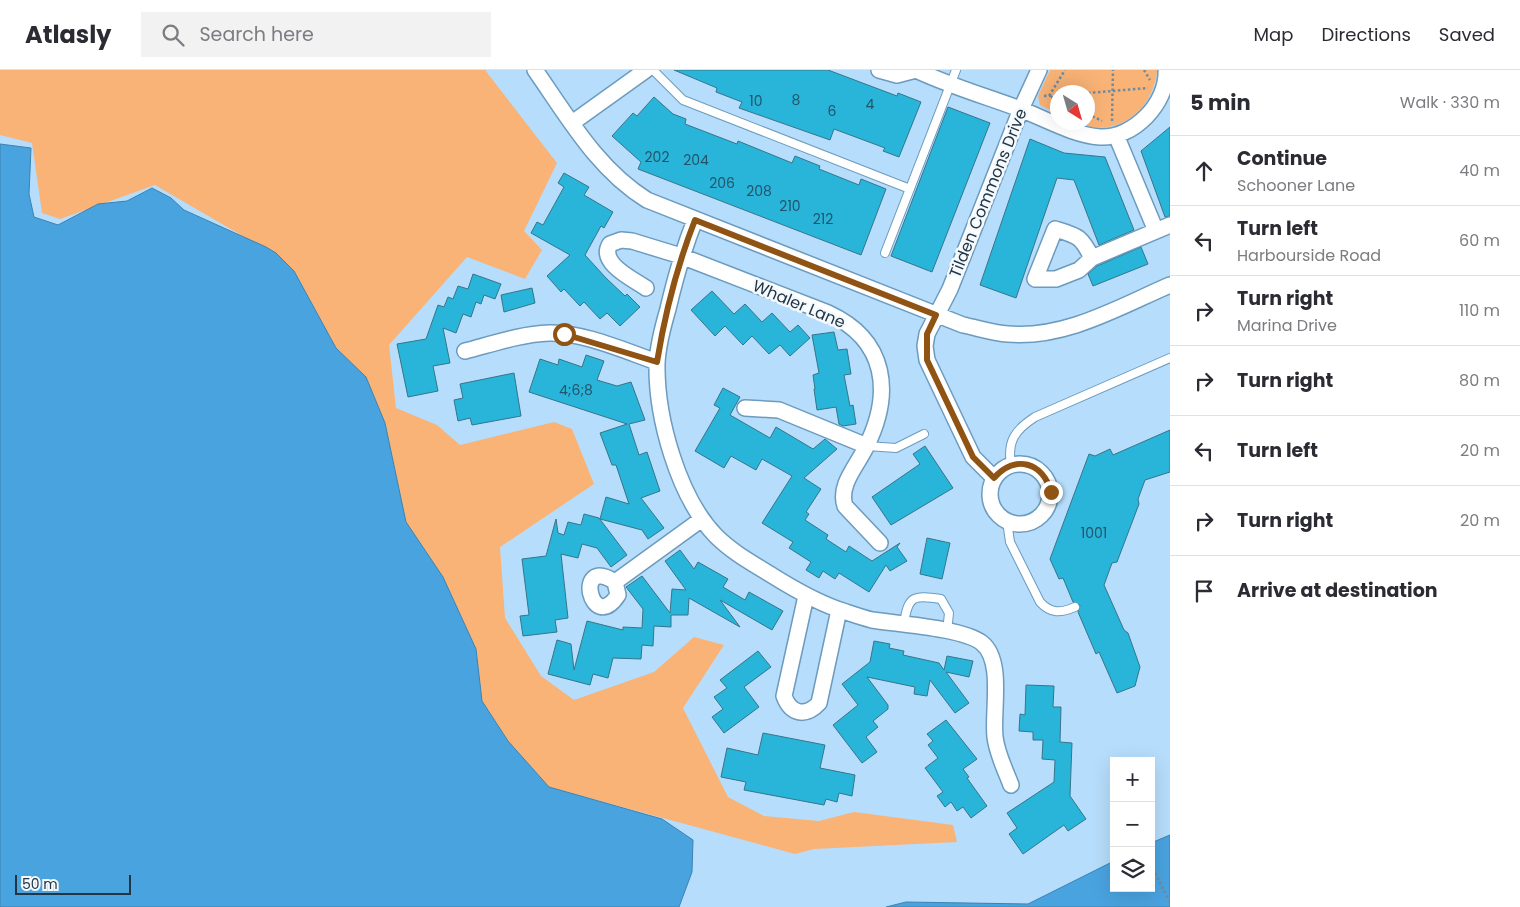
<!DOCTYPE html>
<html lang="en">
<head>
<meta charset="utf-8">
<style>
  :root { --surface:#fff; --page:#f2f2f3; --text:#2b2b33; --muted:#7c7c81; --line:#e1e1e2 }
  body { margin:0; font-family:Poppins,sans-serif; background:var(--page); color:var(--text) }
  .controls { position:absolute; right:15px; bottom:15px; display:grid; overflow:hidden; border-radius:0px; box-shadow:0 5px 20px #0002 }
  .controls button { width:45px; height:45px; display:grid; place-items:center; padding:0; border:0; border-bottom:1px solid var(--line); background:var(--surface); color:var(--text); font:25px sans-serif }
  .compass { position:absolute; left:1050px; top:15px; width:45px; height:45px; border-radius:50%; background:var(--surface); box-shadow:0 5px 20px #0002; rotate:143deg }
  .scale { position:absolute; left:15px; bottom:12px; width:116px; box-sizing:border-box; padding-left:5px; border:2px solid #213544; border-top:0; font-size:14px; line-height:18px; white-space:nowrap; color:#213544; -webkit-text-stroke:4px #f4f9fd; paint-order:stroke }
  .stop { position:absolute; width:15px; height:15px; margin:-11px; border:4px solid #8f5313; border-radius:50%; background:#fff }
  .stop.end { background:#8f5313; border-color:#fff; box-shadow:0 1px 5px #0008 }
  .list { margin:0; padding:0; list-style:none }
  h2 { display:flex; justify-content:space-between; align-items:center; height:65px; margin:0; padding:0 20px; font-size:21px }
  h2 small { font-size:16px; font-weight:400; color:var(--muted) }
  .list li { display:grid; grid-template-columns:32px 1fr auto; gap:15px; align-items:center; box-sizing:border-box; height:70px; padding:0 20px; border-top:1px solid var(--line) }
  .list b { display:block; font-size:19px; white-space:nowrap }
  .list p { margin:0; font-size:16px; white-space:nowrap; color:var(--muted) }
  .list em { font-size:16px; font-style:normal; color:var(--muted) }
  .icon { flex:none; width:28px; height:28px; fill:none; stroke:currentColor; stroke-width:2; stroke-linecap:round; stroke-linejoin:round }
  .map { position:relative; flex:none; width:1170px; height:837px; overflow:hidden }
  header { display:flex; align-items:center; gap:30px; box-sizing:border-box; height:70px; padding:0 25px; background:var(--surface); border-bottom:1px solid var(--line) }
  header strong { font-size:24px }
  nav { display:flex; gap:28px; margin-inline-start:auto; font-size:18px }
  .search { width:350px; height:45px; background:var(--page); display:flex; align-items:center; gap:12px; box-sizing:border-box; padding:0 18px; border-radius:0px; color:var(--muted); font-size:19px }
  main { display:flex }
  aside { flex:1; background:var(--surface) }
  .map>svg:first-child { display:block }
  .green { fill:#f9b376 }
  .water { fill:#49a3df; stroke:#3d82b0 }
  .building { fill:#29b4da; stroke:#35768a }
  .lines { fill:none; stroke-linecap:round; stroke-linejoin:round }
  .service-casing { stroke:#6c9bbe; stroke-width:10 }
  .minor-casing { stroke:#6c9bbe; stroke-width:18 }
  .path { stroke:#6e8ba2; stroke-width:2.5; stroke-dasharray:2.5 2.5; stroke-linecap:butt }
  .service { stroke:#fff; stroke-width:8 }
  .minor { stroke:#fff; stroke-width:15 }
  .route { stroke:#8f5313; stroke-width:6 }
  .labels { text-anchor:middle; dominant-baseline:central; stroke-width:5; stroke-linejoin:round; paint-order:stroke }
  .number-label { font-size:14px; fill:#23556a }
  .street-label { font-size:16px; fill:#213544; stroke:#f4f9fd }
</style>
</head>
<body>
<header>
<strong>Atlasly</strong>
<div class="search"><svg class="icon" aria-label="search" viewBox="0 0 24 24"><circle cx="10" cy="10" r="6"/><path d="M15 15l6 6"/></svg>Search here</div>
<nav><a>Map</a><a>Directions</a><a>Saved</a></nav>
</header>
<main>
<div class="map">
<svg width="1170" height="837" viewBox="0 0 1170 837">
  <rect width="100%" height="100%" fill="#b6ddfb"/>
  <path class="green" d="M0,0H485L557,93L524,161L542,180L525,209L467,187L389,275L396,338L437,355L460,375L554,352L572,359L594,414L500,477L505,548L541,606L574,630L654,602L694,567L724,575L683,638L728,727L764,746L819,751L854,742L953,755L957,772L814,779L795,784L549,717L508,671L482,631L476,579L443,507L406,452L385,353L349,292L336,278L294,201L282,189L155,115L60,149L42,143L32,73L0,65Z
    M1050,0H1157V2C1152,42 1116,69 1077,53L1088,52V22H1058L1057,44L1040,35L1038,26Z"/>
  <path class="water" d="M0,74L31,78L29,124L34,147L58,155L98,134L127,131L152,118L171,128L184,140L266,177L276,183L294,201L336,278L366,307L385,353L406,452L443,507L476,579L482,631L508,671L549,717L662,749L693,770L692,802L679,837H0Z
    M1170,765V837H886L906,832L1028,834L1114,791V818H1151V773Z"/>
  <path class="building" d="M674,0H828L897,26L898,23L921,32L899,87L883,81L885,78L834,59L830,70L739,38L742,32L716,22L717,18Z
    M654,27L673,44L686,49L685,54L737,74L738,71L792,93L795,86L820,96L819,99L859,115L861,109L886,119L861,185L638,99L641,92L612,66L633,43L637,46Z
    M948,37L990,53L932,202L891,186Z
    M1170,57V146L1165,147L1141,81Z
    M1030,69L1064,83L1105,87L1134,160L1099,175L1074,110L1057,108L1016,228L980,215Z
    M564,103L589,117L584,125L613,142L604,158L601,156L585,185L606,208L625,226L627,224L640,237L620,256L607,243L600,249L584,232L580,236L564,219L561,222L547,206L570,185L531,163L537,152L543,155L564,117L558,113Z
    M1141,177L1148,194L1093,216L1088,204L1097,196Z
    M473,204L501,214L495,229L484,225L481,234L476,232L471,247L463,244L456,263L443,258L450,293L433,296L438,321L408,327L397,274L426,269L438,235L444,237L448,227L453,229L458,216L468,219Z
    M532,218L535,233L504,242L501,225Z
    M712,221L734,244L745,234L762,252L772,243L790,262L798,255L810,268L790,286L780,275L769,284L752,266L743,275L725,256L715,266L691,240Z
    M834,262L838,280L847,279L851,304L844,305L850,336L853,335L856,354L843,356L839,354L836,337L817,340L814,319H815L813,305L819,303L812,265Z
    M586,285L604,291L597,310L617,316L631,312L645,350L629,354L639,385L647,382L660,421L641,428L664,458L648,469L642,460L600,449L606,427L629,434L616,395H612L600,363L627,354L529,322L540,289L558,295L559,289L582,297Z
    M514,303L521,346L472,355L470,348L458,351L454,330L463,328L460,314Z
    M723,318L740,327L730,345L770,368L776,357L813,379L825,369L837,379L804,408L821,419L806,442L809,444L805,450L828,465L826,469L846,482L849,476L872,491L900,473L897,477L907,491L890,501L886,495L869,522L839,503L835,509L823,501L819,508L806,500L811,492L789,478L793,472L762,453L792,406L762,389L756,400L731,386L724,398L695,381L720,338L714,335Z
    M1170,360V402L1145,410L1138,429L1139,434L1117,492L1112,493L1104,515L1124,560L1128,563L1140,597L1135,616L1117,623L1099,582L1096,584L1078,542L1080,535L1073,532L1063,508L1059,509L1050,489L1089,384L1095,386L1110,379L1113,385Z
    M925,376L953,418L891,455L872,427L920,394L913,384Z
    M584,444L599,448L627,485L611,497L597,478L582,474L578,488L561,484L568,548L555,550L557,562L523,566L520,546L529,545L522,489L546,486L556,449L558,463L564,465L568,452L581,455Z
    M927,468L950,473L942,509L920,504Z
    M680,480L694,499L698,492L728,509L723,517L745,530L749,522L783,541L772,560L720,530L740,557L689,528L688,545H671V557L654,556L653,576L642,575L641,589L613,588L608,608L593,604L590,615L548,604L557,570L571,574L574,600L587,551L623,560V557L642,558L643,539L626,517L642,506L670,543L672,519L686,520L665,491Z
    M874,571L890,574L889,578L904,581L903,585L939,593L944,600L947,586L973,591L969,607L946,602L969,633L955,643L930,610L927,626L914,624L915,617L867,607L888,635V639L873,651L878,657L866,667L877,682L862,693L833,655L858,635L842,614L870,592Z
    M758,581L771,597L744,617L759,637L724,663L712,647L723,639L714,627L727,618L720,610Z
    M1026,615L1054,616L1053,637H1061L1060,672L1072,673L1070,726L1086,749L1068,761L1064,755L1023,784L1009,764L1017,758L1007,743L1054,712L1055,690L1042,689L1043,670H1033V662L1019,661L1020,644L1025,645Z
    M946,650L977,689L963,699L969,707L967,708L987,736L971,748L963,737L957,741L951,732L945,737L937,726L943,722L925,698L938,688L928,675L933,671L927,664Z
    M763,663L825,675L820,698L855,705L852,726L839,723L837,732L826,729L824,735L744,720L746,712L721,707L727,678L758,685Z"/>
  <g class="lines">
    <defs>
      <path id="service" d="M653,0L683,30L910,119
        M885,183L956,0
        M867,376L896,378L924,364
        M1011,395C1007,371 1015,360 1035,347L1170,288
        M1007,451L1010,472L1040,532C1051,544 1061,543 1075,537
        M904,554C908,525 914,525 941,529L949,543L947,562"/>
      <path id="minor" d="M535,0C568,47 597,99 647,130L963,255C978,258 993,263 1008,264C1065,269 1119,237 1170,215
        M879,0L897,5L916,0
        M916,0C950,16 985,26 1020,39C1046,49 1073,65 1100,67C1133,69 1168,33 1166,0
        M572,53L646,0
        M1116,65L1156,161
        M695,150C683,180 675,209 668,239C663,256 658,275 657,293C656,347 678,427 716,466C733,483 754,494 773,506C797,521 820,534 846,542C855,545 864,548 872,550C898,554 963,558 982,573C1004,591 992,641 995,667C997,684 1005,699 1011,715
        M1092,188C1081,166 1078,166 1055,159L1035,209H1056L1079,200L1092,188L1170,155
        M646,218C633,209 598,193 610,174L621,170L632,171L681,186L828,243C887,270 893,323 866,377C857,396 838,415 845,436L880,473
        M465,281C492,274 521,264 549,263C583,262 625,281 657,292
        M745,338L779,340L867,376
        M990 424a30 30 0 1 1 60 0a30 30 0 1 1-60 0Z
        M994,408L973,387L927,290L925,276L927,264L950,219L1021,39L1039,0
        M615,512L618,525C591,566 573,484 615,512L702,449
        M806,526L784,626C791,645 806,647 819,633L839,540"/>
    </defs>
    <use href="#service" class="service-casing"/>
    <use href="#minor" class="minor-casing"/>
    <path class="path" d="M1144,0L1150,10
      M1088,23L1148,18
      M1044,26L1058,25
      M1058,30L1049,26L1065,0
      M1088,44L1102,51
      M1112,51L1113,0
      M1151,794L1170,833"/>
    <use href="#service" class="service"/>
    <use href="#minor" class="minor"/>
  </g>
  <g class="lines">
    <path class="route" d="M564,264L657,292C665,243 677,196 695,150L936,245L927,264V290L973,387L994,408C1015,384 1043,392 1051,422"/>
  </g>
  <g class="labels">
    <g class="number-label">
      <text x="796" y="30">8</text>
      <text x="756" y="31">10</text>
      <text x="870" y="34">4</text>
      <text x="832" y="41">6</text>
      <text x="657" y="87">202</text>
      <text x="696" y="90">204</text>
      <text x="722" y="113">206</text>
      <text x="759" y="121">208</text>
      <text x="790" y="136">210</text>
      <text x="823" y="149">212</text>
      <text x="576" y="320">4;6;8</text>
      <text x="1094" y="463">1001</text>
    </g>
    <g class="street-label">
      <text transform="translate(988 123) rotate(-68)">Tilden Commons Drive</text>
      <text transform="translate(799 234) rotate(23)">Whaler Lane</text>
    </g>
  </g>
</svg>
<div class="controls">
<button>+</button>
<button>−</button>
<button><svg class="icon" aria-label="layers" viewBox="0 0 24 24"><path d="M12 4l9 5-9 5-9-5zM3 14l9 5 9-5"/></svg></button>
</div>
<svg class="compass" viewBox="-18 -18 36 36"><path d="M0-13l5 13h-10z" fill="#e53935"/><path d="M0 13l5-13h-10z" fill="#7c7c81"/></svg>
<div class="scale">50 m</div>
<div class="stop" style="left:564px;top:264px"></div>
<div class="stop end" style="left:1051px;top:422px"></div>
</div>
<aside>
<h2>5 min<small>Walk · 330 m</small></h2>
<ul class="list">
<li><svg class="icon" aria-label="ahead" viewBox="0 0 24 24"><path d="M12 20V5M6 11l6-6 6 6"/></svg><div><b>Continue</b><p>Schooner Lane</p></div><em>40 m</em></li>
<li><svg class="icon" aria-label="left" viewBox="0 0 24 24"><path d="M17 20v-9H6M10 6l-5 5 5 5"/></svg><div><b>Turn left</b><p>Harbourside Road</p></div><em>60 m</em></li>
<li><svg class="icon" aria-label="right" viewBox="0 0 24 24"><path d="M7 20v-9h11M14 6l5 5-5 5"/></svg><div><b>Turn right</b><p>Marina Drive</p></div><em>110 m</em></li>
<li><svg class="icon" aria-label="right" viewBox="0 0 24 24"><path d="M7 20v-9h11M14 6l5 5-5 5"/></svg><div><b>Turn right</b></div><em>80 m</em></li>
<li><svg class="icon" aria-label="left" viewBox="0 0 24 24"><path d="M17 20v-9H6M10 6l-5 5 5 5"/></svg><div><b>Turn left</b></div><em>20 m</em></li>
<li><svg class="icon" aria-label="right" viewBox="0 0 24 24"><path d="M7 20v-9h11M14 6l5 5-5 5"/></svg><div><b>Turn right</b></div><em>20 m</em></li>
<li><svg class="icon" aria-label="arrive" viewBox="0 0 24 24"><path d="M6 21V4h12l-3 4 3 4H6"/></svg><div><b>Arrive at destination</b></div></li>
</ul>
</aside>
</main>
</body>
</html>
